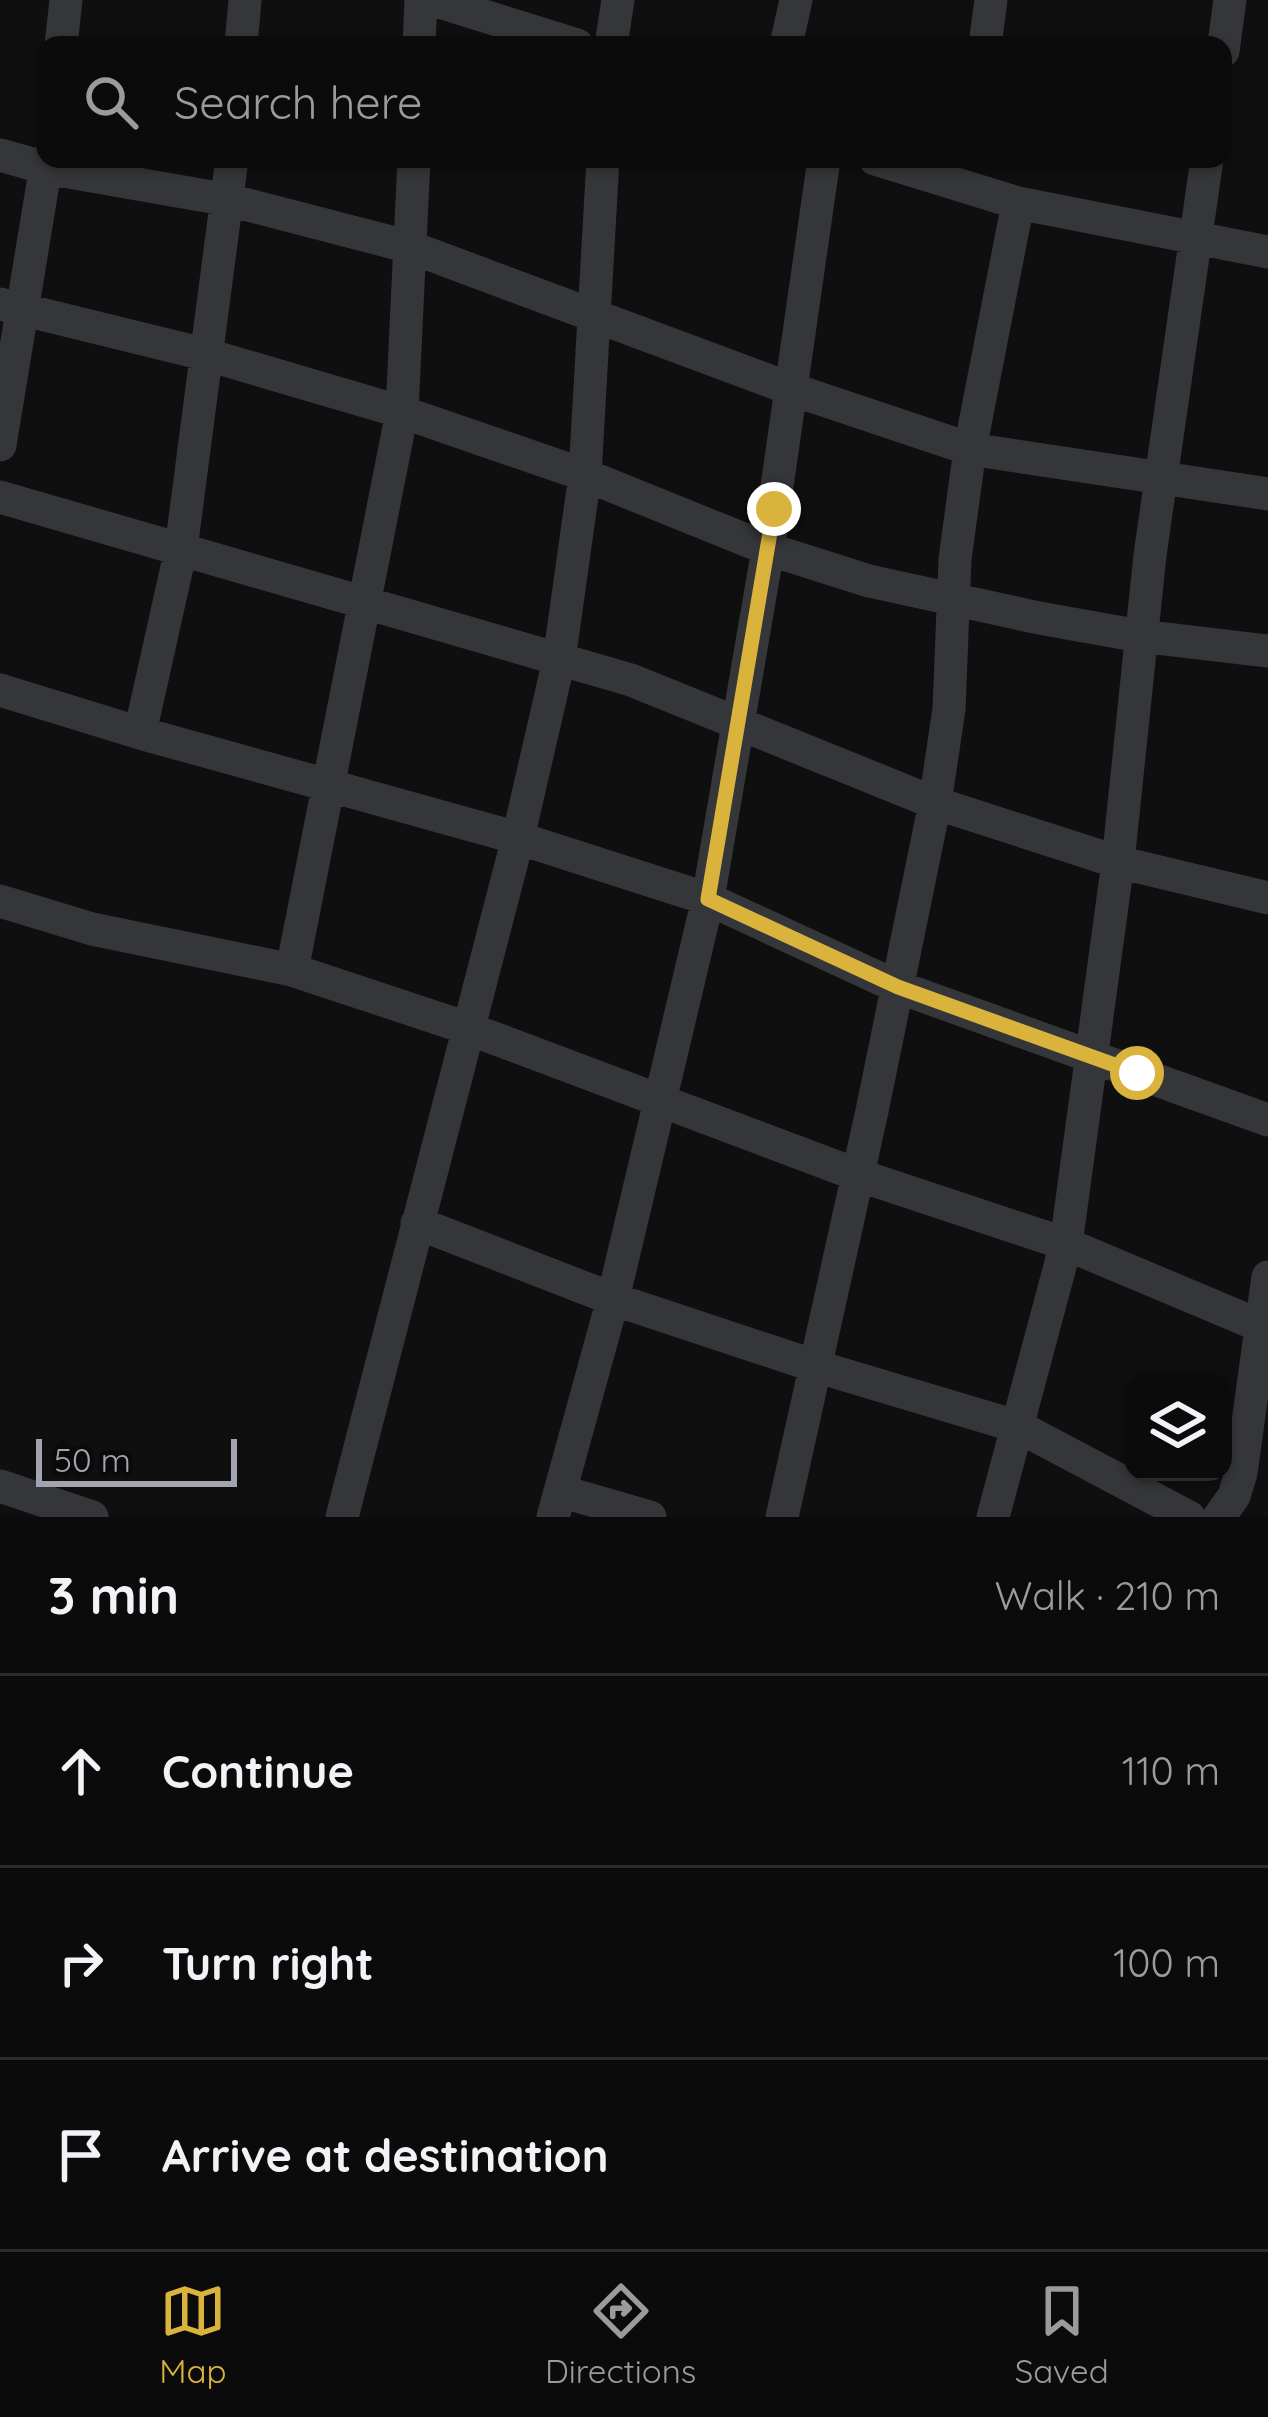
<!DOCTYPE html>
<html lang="en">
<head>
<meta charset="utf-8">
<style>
  :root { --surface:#0b0b0c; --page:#141415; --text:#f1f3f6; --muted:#9a9b9d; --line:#2b2b2d; --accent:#dab33d }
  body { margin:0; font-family:Quicksand,sans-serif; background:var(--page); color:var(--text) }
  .controls { position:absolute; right:36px; bottom:36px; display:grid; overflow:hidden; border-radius:24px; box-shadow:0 3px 9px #0004 }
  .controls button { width:108px; height:108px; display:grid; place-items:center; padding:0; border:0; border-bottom:3px solid var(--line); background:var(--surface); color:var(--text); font:60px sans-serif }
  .scale { position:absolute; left:36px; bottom:30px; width:201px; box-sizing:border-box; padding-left:12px; border:6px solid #a2a5af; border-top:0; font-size:33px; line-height:42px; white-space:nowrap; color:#a2a5af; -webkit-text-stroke:9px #0a0a0b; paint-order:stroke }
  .stop { position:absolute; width:36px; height:36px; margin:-27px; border:9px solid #dab33d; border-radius:50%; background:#fff }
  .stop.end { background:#dab33d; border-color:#fff; box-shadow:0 3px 12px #0008 }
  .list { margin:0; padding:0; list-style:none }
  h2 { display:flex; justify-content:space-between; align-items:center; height:156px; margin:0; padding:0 48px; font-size:51px }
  h2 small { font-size:39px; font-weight:400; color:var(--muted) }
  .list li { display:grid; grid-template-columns:78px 1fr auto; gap:36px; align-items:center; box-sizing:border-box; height:192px; padding:0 48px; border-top:3px solid var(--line) }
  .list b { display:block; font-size:45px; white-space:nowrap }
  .list em { font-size:39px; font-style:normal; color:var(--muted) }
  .icon { flex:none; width:66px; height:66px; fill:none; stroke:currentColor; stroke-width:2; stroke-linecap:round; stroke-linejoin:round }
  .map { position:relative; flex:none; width:1268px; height:1517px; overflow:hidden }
  .search { position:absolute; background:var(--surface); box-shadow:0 3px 9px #0004; left:36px; right:36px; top:36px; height:132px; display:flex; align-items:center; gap:30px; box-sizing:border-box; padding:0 42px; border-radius:24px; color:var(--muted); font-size:45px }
  .sheet { height:732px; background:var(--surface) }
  nav { display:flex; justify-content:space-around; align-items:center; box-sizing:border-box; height:168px; border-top:3px solid var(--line); background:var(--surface); font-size:33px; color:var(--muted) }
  nav a { display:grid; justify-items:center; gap:6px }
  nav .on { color:var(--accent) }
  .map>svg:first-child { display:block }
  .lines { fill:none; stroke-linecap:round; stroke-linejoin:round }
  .street { stroke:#353639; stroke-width:33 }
  .route { stroke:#dab33d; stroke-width:15 }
</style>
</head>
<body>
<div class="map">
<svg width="1268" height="1517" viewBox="0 0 1268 1517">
  <rect width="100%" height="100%" fill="#0f0f10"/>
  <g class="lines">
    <path class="street" d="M433,0L577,45
      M61,45L66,0
      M241,45L245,0
      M419,45L421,0
      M611,45L618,0
      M786,45L796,0
      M985,45L991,0
      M1223,51L1230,0
      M0,155L46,168L229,200L410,247L791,389L970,449L1018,203
      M875,159L1018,203L1268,252
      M0,304L208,355L402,412L585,475L768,549L869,581L1039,618L1140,636L1268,651
      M0,445L47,159
      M0,497L631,680L935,803L1118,862L1268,898
      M0,690L140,733L181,549L232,159
      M140,733L518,838L708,899L898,987L1268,1120
      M0,901L92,929L292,970L467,1028L858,1175L1066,1244L1268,1329
      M292,970L402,412L414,159
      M417,1223L613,1299L815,1366L1019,1427L1189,1517
      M0,1486L92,1517
      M560,1491L650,1517
      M342,1517L518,838L559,660L585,475L603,159
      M553,1517L613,1299L708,899L768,549L824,159
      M782,1517L872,1111L935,803L949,709L955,559L970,449L1268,494
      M993,1517L1066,1244L1118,862L1150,555L1207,159
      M1219,1517L1234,1496L1241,1473L1268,1277"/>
  </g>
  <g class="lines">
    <path class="route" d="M774,509L708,899L898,987L1137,1073"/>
  </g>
</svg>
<div class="controls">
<button><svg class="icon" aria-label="layers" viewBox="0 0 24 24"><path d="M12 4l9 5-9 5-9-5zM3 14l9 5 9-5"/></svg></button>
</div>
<div class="scale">50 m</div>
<div class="stop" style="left:1137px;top:1073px"></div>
<div class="stop end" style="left:774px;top:509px"></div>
<div class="search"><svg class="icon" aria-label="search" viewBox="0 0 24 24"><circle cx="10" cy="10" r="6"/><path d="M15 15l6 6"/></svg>Search here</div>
</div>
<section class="sheet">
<h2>3 min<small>Walk · 210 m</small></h2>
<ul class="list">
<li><svg class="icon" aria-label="ahead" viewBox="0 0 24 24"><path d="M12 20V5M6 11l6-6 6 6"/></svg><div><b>Continue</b></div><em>110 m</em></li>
<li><svg class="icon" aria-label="right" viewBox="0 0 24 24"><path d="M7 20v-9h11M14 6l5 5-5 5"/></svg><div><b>Turn right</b></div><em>100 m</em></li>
<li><svg class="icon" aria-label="arrive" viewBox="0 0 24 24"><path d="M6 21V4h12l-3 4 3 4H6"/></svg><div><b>Arrive at destination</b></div></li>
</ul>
</section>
<nav>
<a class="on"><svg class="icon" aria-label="map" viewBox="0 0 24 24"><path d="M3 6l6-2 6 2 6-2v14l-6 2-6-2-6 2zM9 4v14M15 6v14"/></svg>Map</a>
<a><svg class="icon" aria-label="directions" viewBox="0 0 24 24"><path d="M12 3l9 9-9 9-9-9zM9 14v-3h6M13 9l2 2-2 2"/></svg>Directions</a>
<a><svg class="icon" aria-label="saved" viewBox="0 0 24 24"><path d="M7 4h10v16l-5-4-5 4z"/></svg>Saved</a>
</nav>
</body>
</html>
